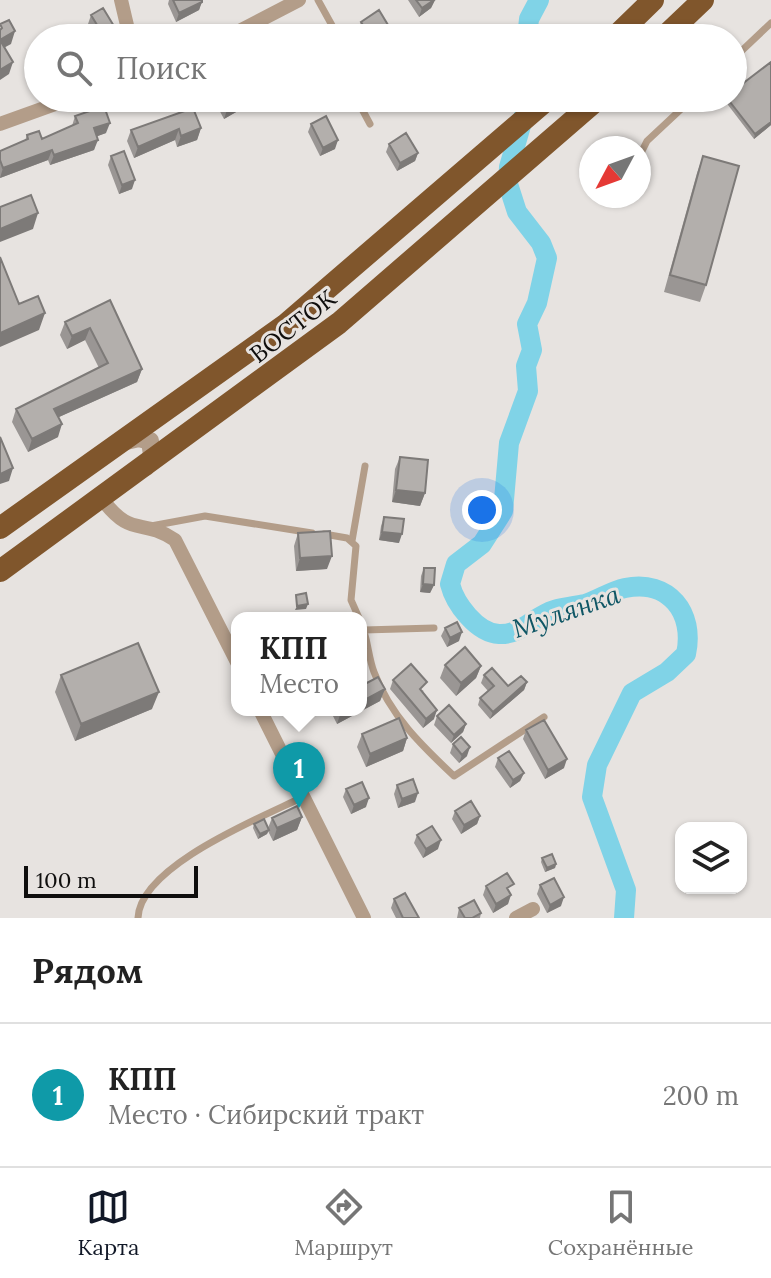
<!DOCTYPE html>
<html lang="ru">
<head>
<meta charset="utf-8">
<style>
  :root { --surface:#fff; --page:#f2f2f2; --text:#222; --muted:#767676; --line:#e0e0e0; --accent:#111827 }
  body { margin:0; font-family:Lora,serif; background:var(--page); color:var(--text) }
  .controls { position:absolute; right:24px; bottom:24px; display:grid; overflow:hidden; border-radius:16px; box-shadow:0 2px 6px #0004 }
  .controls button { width:72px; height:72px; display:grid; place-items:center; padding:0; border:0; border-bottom:2px solid var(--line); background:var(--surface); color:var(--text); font:40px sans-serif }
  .compass { position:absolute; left:579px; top:136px; width:72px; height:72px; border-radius:50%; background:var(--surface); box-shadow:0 2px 6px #0004; rotate:229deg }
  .scale { position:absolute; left:24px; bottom:20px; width:174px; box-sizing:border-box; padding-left:8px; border:4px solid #0f0e0d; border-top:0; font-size:22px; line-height:28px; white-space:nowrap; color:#0f0e0d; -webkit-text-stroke:6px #e7e3e0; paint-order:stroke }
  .you { position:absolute; left:482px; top:510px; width:28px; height:28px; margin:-20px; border:6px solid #fff; border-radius:50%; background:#1a73e8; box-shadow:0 0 0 12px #1a73e833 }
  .badge { display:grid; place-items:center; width:52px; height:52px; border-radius:50%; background:var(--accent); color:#fff; font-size:26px; font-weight:700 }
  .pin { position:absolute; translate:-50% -66px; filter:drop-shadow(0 2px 4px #0008) }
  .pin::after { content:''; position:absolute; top:42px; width:28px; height:24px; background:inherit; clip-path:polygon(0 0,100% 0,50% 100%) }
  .popup { position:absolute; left:231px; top:612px; width:136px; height:104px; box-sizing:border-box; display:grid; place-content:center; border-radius:16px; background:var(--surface); filter:drop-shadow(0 2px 6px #0005); font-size:26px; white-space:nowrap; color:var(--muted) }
  .popup b { font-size:30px; color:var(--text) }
  .popup::after { content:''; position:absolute; left:50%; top:100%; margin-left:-16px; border:16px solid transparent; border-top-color:var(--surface) }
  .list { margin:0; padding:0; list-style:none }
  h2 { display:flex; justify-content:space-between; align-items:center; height:104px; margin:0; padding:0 32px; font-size:34px }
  h2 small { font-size:26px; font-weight:400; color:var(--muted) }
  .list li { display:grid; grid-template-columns:52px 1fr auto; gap:24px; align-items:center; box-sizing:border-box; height:144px; padding:0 32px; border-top:2px solid var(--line) }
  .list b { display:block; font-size:30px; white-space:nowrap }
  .list p { margin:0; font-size:26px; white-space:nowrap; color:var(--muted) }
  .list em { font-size:26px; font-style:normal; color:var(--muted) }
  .icon { flex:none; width:44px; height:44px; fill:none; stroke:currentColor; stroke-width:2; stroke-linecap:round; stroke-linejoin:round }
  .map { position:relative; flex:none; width:771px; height:918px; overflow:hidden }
  .search { position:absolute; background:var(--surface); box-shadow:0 2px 6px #0004; left:24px; right:24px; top:24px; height:88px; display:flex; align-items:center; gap:20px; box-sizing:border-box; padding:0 28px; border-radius:44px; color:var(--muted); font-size:30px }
  .sheet { height:248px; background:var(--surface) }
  nav { display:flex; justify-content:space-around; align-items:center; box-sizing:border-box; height:112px; border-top:2px solid var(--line); background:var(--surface); font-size:22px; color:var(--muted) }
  nav a { display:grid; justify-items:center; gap:4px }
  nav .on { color:var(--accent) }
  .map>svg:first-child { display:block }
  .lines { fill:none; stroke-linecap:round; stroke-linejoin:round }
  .river { stroke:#80d3e7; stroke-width:20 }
  .service { stroke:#b39d89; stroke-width:7 }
  .minor { stroke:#b39d89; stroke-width:14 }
  .tertiary { stroke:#b39d89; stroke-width:18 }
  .trunk { stroke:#80562c; stroke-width:22 }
  .wall { fill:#9a9694 }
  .shaded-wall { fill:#7d7a78 }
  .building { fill:#b3afac; stroke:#7d7a78; stroke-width:2 }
  .labels { text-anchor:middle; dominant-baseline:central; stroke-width:6; stroke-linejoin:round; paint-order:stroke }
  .street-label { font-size:24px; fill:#0f0e0d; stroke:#e7e3e0 }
  .water-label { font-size:26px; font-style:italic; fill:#0f5665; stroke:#e7e3e0 }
</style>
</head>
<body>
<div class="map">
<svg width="771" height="918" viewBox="0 0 771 918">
  <rect width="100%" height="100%" fill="#e7e3e0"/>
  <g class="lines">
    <path class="river" d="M527,38L529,19L539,0
      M529,98L509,167L508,184L517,212L541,243L547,258L537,303L527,324L532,350L526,366L528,391L509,443L503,511L482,544L456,564L450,584C455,604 477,633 499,634C522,635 534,616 554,610C564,607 575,606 585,604C598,600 611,591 625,588C669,579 695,613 686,654L667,672L632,693L597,765L592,797L626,890L624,918"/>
    <path class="service" d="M318,0L339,38
      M733,59L771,23
      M356,98L370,124
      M639,157L647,141L693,98
      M151,526L205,516L312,533
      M324,534L347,538L356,546L351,600L359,618
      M352,541L365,466
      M361,623C368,639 368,656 374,672C390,715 421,745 454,776L544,717
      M364,630L434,628
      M138,918C140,866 260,818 303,797"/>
    <path class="minor" d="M121,0L130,38
      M226,38L299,0
      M0,124L72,98
      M102,499C132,539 141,517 175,540L237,662
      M260,710L364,918
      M516,918L533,909"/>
    <path class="tertiary" d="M122,442L139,438L150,441L152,455L146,467"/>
    <path class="trunk" d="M614,38L653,0
      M663,38L703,0
      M0,528L285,325L549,98
      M0,571L339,323L599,98"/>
  </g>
  <path class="wall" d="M169,0H202L199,10L176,22L168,4Z
    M408,0H435L431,8L419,17Z
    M91,15L120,36L119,38H97L88,24Z
    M361,22L385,33L377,38H363L358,30Z
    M38,62V79H37L31,69L33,65Z
    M771,62V125L754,139L725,101L726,98H733Z
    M218,98H221L247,100L243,108L224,119L216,104Z
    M75,116L106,133L97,136L94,150L50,165L48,160L0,178V151L25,141L27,135L42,139L72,126Z
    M311,124L335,149L320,156L308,132Z
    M201,128L197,140L177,147L175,140L134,158L127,141L131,130Z
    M389,144L418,153L415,161L397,171L386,152Z
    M111,156L132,189L119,194L108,165Z
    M703,156L706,285L700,302L664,292L697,173Z
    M110,300L142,369L137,382L59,417L58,437L28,452L12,422L16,409L99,368L85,340L67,349L60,335L65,322Z
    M400,457L425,493L420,506L392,502L395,469Z
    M384,517L399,543L379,540L381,526Z
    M298,533L327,569L296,571L294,546Z
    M424,568L434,585L430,593L420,592L421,576Z
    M445,628L459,641L447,647L441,636Z
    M445,665L481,666L476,678L456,696L440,678Z
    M61,675L152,709L75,741L55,692Z
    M484,675L508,686L527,682L524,690L490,719L478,705L480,698L488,691L481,683Z
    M393,680L424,691L422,692L434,719L423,728L390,689Z
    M385,689L380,701L337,724L330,710H361Z
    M437,716L466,724L463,732L451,743L434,725Z
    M526,730L564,768L545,779L523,739Z
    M362,734L407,738L403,751L366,767L357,747Z
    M453,744L467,756L459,763L450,753Z
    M498,758L524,773L520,781L510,788L495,767Z
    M397,785L415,802L398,808L394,794Z
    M346,789L366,807L351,814L343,797Z
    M455,811L480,816L477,824L461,834L452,819Z
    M302,817L297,830L273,841L268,831L267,834L258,839L253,828L254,824L268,828L272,818Z
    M417,835L438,849L423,858L414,843Z
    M542,858L556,864L555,868L545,872L541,862Z
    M540,885L561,906L547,913L537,894Z
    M486,886L510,893L508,904L493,913L483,895Z
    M394,899L419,918H396L391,908Z
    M459,908L481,913L480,918H457Z"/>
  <path class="shaded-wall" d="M435,0L431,8L419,17L422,8Z
    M202,2L199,10L176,22L179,13Z
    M388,25L385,33L377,38H369L370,36Z
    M15,31L11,44L0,50V40Z
    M13,62L9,74L0,80V70Z
    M247,100L243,108L224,119L227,110Z
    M771,122V125L754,139L755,134Z
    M110,123L106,133L90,139L94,128Z
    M201,128L197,140L177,147L181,136Z
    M179,129L175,140L134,158L138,147Z
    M98,140L94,150L50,165L54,155Z
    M338,140L335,149L320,156L323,148Z
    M52,150L48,160L0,178L3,168Z
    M418,153L415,161L397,171L400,163Z
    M135,180L132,189L119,194L122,185Z
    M38,213L33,229L0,242V229Z
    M45,313L39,330L0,347V333Z
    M90,328L85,340L67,349L72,336Z
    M142,369L137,382L50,421L54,409Z
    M62,424L58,437L28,452L32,439Z
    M13,468L9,481L0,484V474Z
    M396,490L425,493L420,506L392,502Z
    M382,532L402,534L399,543L379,540Z
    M332,556L327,569L296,571L300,558Z
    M423,584L434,585L430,593L420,592Z
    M308,604L306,609L295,610L297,606Z
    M462,632L459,641L447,647L450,638Z
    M366,648L363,656L361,657V650Z
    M481,666L476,678L456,696L461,683Z
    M527,682L524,690L490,719L493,712Z
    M385,689L380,701L337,724L341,712L345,710H361V702Z
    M159,692L152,709L75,741L81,724Z
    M437,710L434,719L423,728L426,719Z
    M466,724L463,732L451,743L454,735Z
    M407,738L403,751L366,767L370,754Z
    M470,747L467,756L459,763L462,755Z
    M567,759L564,768L545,779L548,770Z
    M524,773L520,781L510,788L513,780Z
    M418,793L415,802L398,808L402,799Z
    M369,798L366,807L351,814L354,805Z
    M480,816L477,824L461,834L464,825Z
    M302,817L297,830L273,841L277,828Z
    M269,830L267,834L258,839L260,834Z
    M441,840L438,849L423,858L426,849Z
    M556,864L555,868L545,872L547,868Z
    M511,895L508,904L493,913L496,904Z
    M564,897L561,906L547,913L550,905Z"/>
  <path class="building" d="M173,0H202V2L179,13Z
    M416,0H434L422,8Z
    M103,8L120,36L116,38H105L91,15Z
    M379,10L388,25L370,36L361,22Z
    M9,20L15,31L0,40V30L2,28L0,24Z
    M61,28L66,38H46L45,36Z
    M0,40L13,62L0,70Z
    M38,62V75L33,65Z
    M771,62V122L755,134L727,98H733V91Z
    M221,98H246L247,100L227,110Z
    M104,106L110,123L94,128L98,140L54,155L52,150L3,168L0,160V151L28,139L27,135L39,131L42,139L78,123L75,116Z
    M193,108L201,128L181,136L179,129L138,147L131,130Z
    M326,116L338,140L323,148L311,124Z
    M406,133L418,153L400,163L389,144Z
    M124,151L135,180L122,185L111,156Z
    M703,156L739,166L706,285L670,275Z
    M31,195L38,213L0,229V207Z
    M0,257L19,304L38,296L45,313L0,333Z
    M110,300L142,369L54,409L62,424L32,439L16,409L108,363L90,328L72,336L65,322Z
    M0,437L13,468L0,474Z
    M400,457L428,460L425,493L396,490Z
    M384,517L404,519L402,534L382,532Z
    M330,531L332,556L300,558L298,533Z
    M424,568H435L434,585L423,584Z
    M306,593L308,604L297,606L296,595Z
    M457,622L462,632L450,638L445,628Z
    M361,631L366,648L361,650Z
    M138,643L159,692L81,724L61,675Z
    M465,647L481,666L461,683L445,665Z
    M411,664L427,682L420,689L437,710L426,719L393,680Z
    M492,668L508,686L521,676L527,682L493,712L480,698L494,686L484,675Z
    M378,677L385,689L361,702V680L363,685Z
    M449,705L466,724L454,735L437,716Z
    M399,718L407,738L370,754L362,734Z
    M544,720L567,759L548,770L526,730Z
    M461,737L470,747L462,755L453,744Z
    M509,751L524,773L513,780L498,758Z
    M413,779L418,793L402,799L397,785Z
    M362,782L369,798L354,805L346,789Z
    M471,801L480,816L464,825L455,811Z
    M297,806L302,817L277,828L272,818Z
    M264,819L269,830L260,834L254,824Z
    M432,826L441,840L426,849L417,835Z
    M552,854L556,864L547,868L542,858Z
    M507,873L514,884L507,888L511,895L496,904L486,886Z
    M554,878L564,897L550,905L540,885Z
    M405,893L419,918H403L394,899Z
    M474,900L481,913L472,918H465L459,908Z"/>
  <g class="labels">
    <g class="street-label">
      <text transform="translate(293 326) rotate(-38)">ВОСТОК</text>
    </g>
    <g class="water-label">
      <text transform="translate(566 611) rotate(-19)">Мулянка</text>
    </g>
  </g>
</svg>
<div class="controls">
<button><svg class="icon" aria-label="layers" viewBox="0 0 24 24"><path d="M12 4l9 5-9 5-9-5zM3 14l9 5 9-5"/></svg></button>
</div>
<svg class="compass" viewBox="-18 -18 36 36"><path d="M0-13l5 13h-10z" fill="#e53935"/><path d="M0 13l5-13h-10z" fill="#767676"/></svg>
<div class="scale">100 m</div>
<div class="you"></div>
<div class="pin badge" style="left:299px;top:808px;background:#0f9aa8">1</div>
<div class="popup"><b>КПП</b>Место</div>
<div class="search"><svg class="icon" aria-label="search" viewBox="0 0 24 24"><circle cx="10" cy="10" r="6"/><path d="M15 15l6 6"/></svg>Поиск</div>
</div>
<section class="sheet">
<h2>Рядом<small></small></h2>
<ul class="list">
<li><span class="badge" style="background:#0f9aa8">1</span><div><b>КПП</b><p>Место · Сибирский тракт</p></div><em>200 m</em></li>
</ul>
</section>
<nav>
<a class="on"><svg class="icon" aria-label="map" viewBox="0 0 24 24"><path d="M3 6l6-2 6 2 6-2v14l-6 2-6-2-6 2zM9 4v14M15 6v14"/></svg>Карта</a>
<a><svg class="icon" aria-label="directions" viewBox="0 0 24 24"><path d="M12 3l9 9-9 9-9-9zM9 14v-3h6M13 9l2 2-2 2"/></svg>Маршрут</a>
<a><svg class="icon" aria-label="saved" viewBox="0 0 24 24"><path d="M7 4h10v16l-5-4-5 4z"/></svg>Сохранённые</a>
</nav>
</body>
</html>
